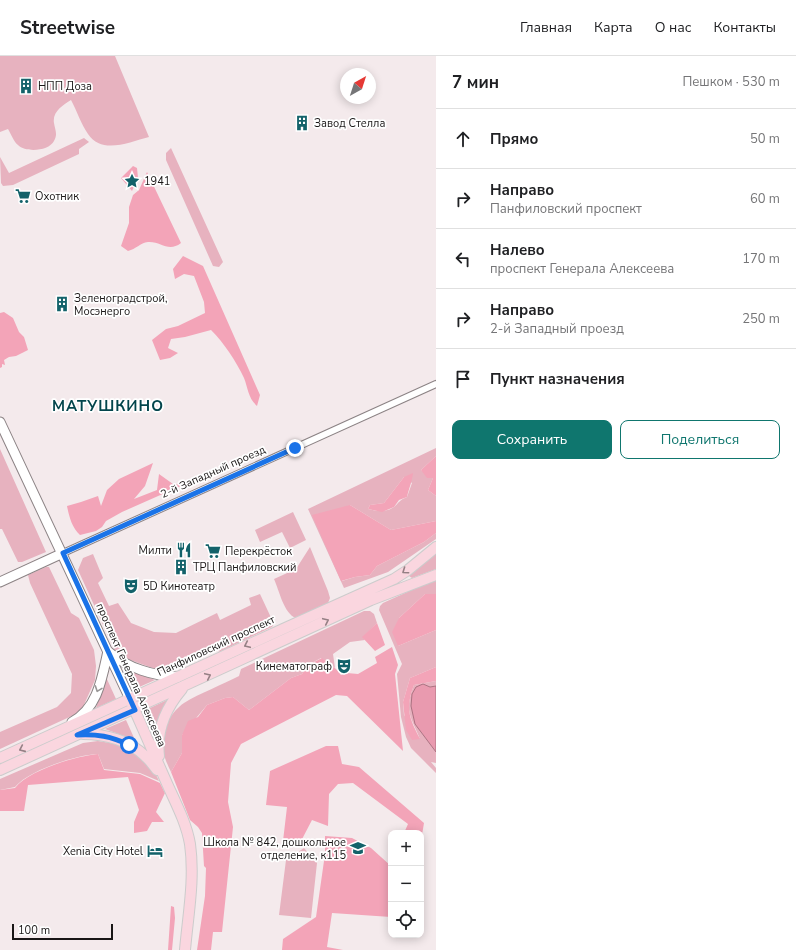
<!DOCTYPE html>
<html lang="ru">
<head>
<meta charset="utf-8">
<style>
  :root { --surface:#fff; --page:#f6f6f6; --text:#202124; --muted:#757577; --line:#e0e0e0; --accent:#0f766e }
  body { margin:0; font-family:"Nunito Sans",sans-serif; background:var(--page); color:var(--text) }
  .controls { position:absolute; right:12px; bottom:12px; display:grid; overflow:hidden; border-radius:8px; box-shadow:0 2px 10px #0003 }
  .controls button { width:36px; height:36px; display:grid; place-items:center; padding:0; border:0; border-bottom:1px solid var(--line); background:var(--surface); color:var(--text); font:20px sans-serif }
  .compass { position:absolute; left:340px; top:12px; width:36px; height:36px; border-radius:50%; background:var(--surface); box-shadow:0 2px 10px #0003; rotate:39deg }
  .scale { position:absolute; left:12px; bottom:10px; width:101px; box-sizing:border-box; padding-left:4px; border:2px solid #191616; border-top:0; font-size:11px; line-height:14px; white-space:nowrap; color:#191616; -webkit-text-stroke:3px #fff; paint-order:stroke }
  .stop { position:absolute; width:12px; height:12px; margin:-9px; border:3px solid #1a73e8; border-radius:50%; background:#fff }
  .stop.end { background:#1a73e8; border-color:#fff; box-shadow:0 1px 4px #0008 }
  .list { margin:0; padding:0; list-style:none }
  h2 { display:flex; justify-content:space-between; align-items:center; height:52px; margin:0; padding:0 16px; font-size:17px }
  h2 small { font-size:13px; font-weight:400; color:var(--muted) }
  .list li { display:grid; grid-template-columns:26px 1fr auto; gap:12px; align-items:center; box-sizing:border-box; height:60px; padding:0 16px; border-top:1px solid var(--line) }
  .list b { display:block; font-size:15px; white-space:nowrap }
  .list p { margin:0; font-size:13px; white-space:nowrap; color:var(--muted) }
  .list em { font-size:13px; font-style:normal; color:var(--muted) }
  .actions { display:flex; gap:8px; padding:12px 16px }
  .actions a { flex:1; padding:9px 0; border:1px solid var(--accent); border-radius:8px; text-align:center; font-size:14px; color:var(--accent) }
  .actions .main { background:var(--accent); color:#fff }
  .icon { flex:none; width:22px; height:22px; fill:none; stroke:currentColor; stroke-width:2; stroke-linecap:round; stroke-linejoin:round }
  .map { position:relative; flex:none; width:436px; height:894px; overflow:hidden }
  header { display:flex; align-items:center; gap:24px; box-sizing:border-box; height:56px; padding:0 20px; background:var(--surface); border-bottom:1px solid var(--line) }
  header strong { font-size:19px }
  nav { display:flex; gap:22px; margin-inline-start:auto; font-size:14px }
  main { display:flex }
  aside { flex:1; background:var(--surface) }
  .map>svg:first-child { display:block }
  .green { fill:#e7b2bf; fill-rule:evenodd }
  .forest { fill:#f3a4b8 }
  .water { fill:#e99aaf; stroke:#ab7281 }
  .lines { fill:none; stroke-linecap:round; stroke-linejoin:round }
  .street-casing { stroke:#8c8385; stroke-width:8 }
  .secondary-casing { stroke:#8c8385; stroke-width:11 }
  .primary-casing { stroke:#ccc; stroke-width:12 }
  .street { stroke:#fff; stroke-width:6 }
  .secondary { stroke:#fff; stroke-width:9 }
  .primary { stroke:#fad6df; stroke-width:10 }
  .oneway { stroke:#958085 }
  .oneway2 { stroke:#989696 }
  .route { stroke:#1a73e8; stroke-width:5 }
  .labels { text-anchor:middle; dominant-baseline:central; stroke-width:3.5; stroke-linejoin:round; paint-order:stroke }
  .poi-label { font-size:11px; fill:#191616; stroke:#fff; text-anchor:start }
  .street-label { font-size:11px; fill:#191616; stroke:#fff }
  .district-label { font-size:15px; font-weight:bold; letter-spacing:1px; fill:#03454c; stroke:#fff }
</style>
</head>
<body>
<header>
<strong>Streetwise</strong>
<nav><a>Главная</a><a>Карта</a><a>О нас</a><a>Контакты</a></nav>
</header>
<main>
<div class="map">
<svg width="436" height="894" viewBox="0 0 436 894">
  <rect width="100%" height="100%" fill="#f4eaec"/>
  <path class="green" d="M0,0H115L149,81C129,86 102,99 88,78C81,68 77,55 71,44C63,49 52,56 54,67C55,74 58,78 54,85C49,95 26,97 18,89C14,86 11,78 8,73L0,76Z
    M84,82L89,86L79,93V98L13,129L3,130L1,127L0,101L9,117Z
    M171,92L223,206L219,211L213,210L166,104V97Z
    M436,392V400L421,414L433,422L428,434L436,440V465L391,474L350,449L342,525L355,521L370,519L377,510L424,486L436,477V483L388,516L344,532L308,453ZM404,421L412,427L407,441C399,444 399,447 394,451C385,457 377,455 368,453L370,449L384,447Z
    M0,393L46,496L22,506H18L2,473H0Z
    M293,456L306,484L290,492L282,476L260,486L255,474Z
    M310,491L328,535L330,542L328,547L296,562C284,558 279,534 274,523L296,513Z
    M436,497V513L412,522L409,520L410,518Z
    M93,498L103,522L98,527L109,550L118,547L131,567L154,576L176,577L217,557L220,564L251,549L249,542L260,538L274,568L272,571L219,596L215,588L169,610V618L125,602L115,595L78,514L83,502Z
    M46,511H49L71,557L79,562L94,594L96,610L95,624L83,651L76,658L0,693V676L57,651L71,637L72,618L30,527L28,519Z
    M436,523V538H425L399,562L398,590L436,574V611L410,622L403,646L404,659L420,683C410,659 404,655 414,629L436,625V630L430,631L423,628L415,668L436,696V707L431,706L436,712V717L411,692L406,681L401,661L397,618L402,608L379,554L380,550L383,547Z
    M364,555H370L374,558L377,567L363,581L365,584L350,586L333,598L335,612L321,602L308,609L302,618L291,622L249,654L233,641L225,642L207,649L182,679V697L171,716C167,708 162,696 162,687C162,672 172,655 184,647C200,637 222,629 239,620L241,613Z
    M127,614L155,624L137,632Z
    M106,621L116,643L96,652Z
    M167,644L165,648L154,672L147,655L150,652Z
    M126,664L135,684L105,673Z
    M98,685C113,687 139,693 149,706C153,712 156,719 159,725L140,717L104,713L98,698C76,699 29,714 15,731L0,734V723L83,687Z
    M304,792L317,807L311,862L279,859L286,804Z"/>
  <path class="forest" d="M133,110L137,112L138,122L132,135L121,122Z
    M147,116L181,187C168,197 161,185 148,186C140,187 136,193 128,195L121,190L129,167V151L133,139L139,134Z
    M183,200L203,210L260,339L257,350C248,342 248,332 244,322C236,305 224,287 211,274L185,281L171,283L168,292L178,297L170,302L160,304L152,284L166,273L178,270L205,257L204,246L194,220L184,218L175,223L173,213Z
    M4,256L13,262L19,276L24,281L28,294L16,300L9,301L4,304L5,309L2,308V311L0,312V257Z
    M436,400V440L428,434L433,422H427L421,414Z
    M153,407L145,430L134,443L157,434L159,418L173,428L183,429L122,456L106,465L102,471L96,475L80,479C72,472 69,460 67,450L81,446L98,440L101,450L107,434L119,423Z
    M413,417C412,426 409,432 407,441L399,444L394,451L382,456L368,453L370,449L384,447L404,421Z
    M350,449L391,474L436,465V477L424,486L377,510L370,519L355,521L341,525L312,459Z
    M425,538H436V574L398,590L392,576L399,562Z
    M377,567L385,589L375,595L362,581Z
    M392,591L398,609L395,618L403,695L347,640L336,639L241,688L231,707L228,746L233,771L222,876H213L211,894H197L205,840L206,812L204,810L202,777L198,771L190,764L171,716L182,697V679L188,665L198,661L207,649L225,642L233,641L249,654L291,622L302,618L308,609L322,602L336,613L341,619L347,617L358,618L377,607L375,601Z
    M436,611V625L414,629C405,652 409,662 420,683L412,684L406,674L403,646L410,622Z
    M326,690H338L342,708L359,711L424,767L421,785V777H404L408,768L353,727L338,728L329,738L328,770L312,764L300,787L283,785L287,751L266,749L270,715Z
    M98,698L104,714L140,718L160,727L165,737L156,756L164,766H152L147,775L134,777V766L139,754L128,721L28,729L24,755H0V734L15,732C29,714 76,700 98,698Z
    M325,780L352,782L371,792L391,810V861L332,857L327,891L343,894H282L283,883L316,861L325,798Z
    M171,850L174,851L175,862L172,894H168Z"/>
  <path class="water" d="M423,628L430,631L436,630V696L415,668L411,650L412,638L416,631Z"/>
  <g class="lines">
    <defs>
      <path id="street" d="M63,497L436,328"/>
      <path id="secondary" d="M0,366L130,643
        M0,526L63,497
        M109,596C127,612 154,620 178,621
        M72,666C98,652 102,622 108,595"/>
      <path id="primary" d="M132,648C143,673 154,698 165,723C174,744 186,765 190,788C195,823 188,859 185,894
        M83,678C105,678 129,684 145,700C150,704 153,709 157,714
        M159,700C156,674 165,653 182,633
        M0,702L283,573L394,523L408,514L436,491
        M0,714L371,544L436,519"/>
    </defs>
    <use href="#street" class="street-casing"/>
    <use href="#secondary" class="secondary-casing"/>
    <use href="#primary" class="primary-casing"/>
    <use href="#street" class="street"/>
    <use href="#secondary" class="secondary"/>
    <use href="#primary" class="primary"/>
  </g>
  <defs><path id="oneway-chevron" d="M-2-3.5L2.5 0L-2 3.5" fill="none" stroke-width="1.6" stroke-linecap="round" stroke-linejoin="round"/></defs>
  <g class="oneway">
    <use href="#oneway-chevron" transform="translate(405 515) rotate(145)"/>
    <use href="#oneway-chevron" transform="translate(326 565) rotate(-25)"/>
    <use href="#oneway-chevron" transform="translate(247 589) rotate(155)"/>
    <use href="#oneway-chevron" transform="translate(208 620) rotate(-25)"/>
    <use href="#oneway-chevron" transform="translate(22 693) rotate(156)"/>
  </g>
  <use class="oneway2" href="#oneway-chevron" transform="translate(98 633) rotate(110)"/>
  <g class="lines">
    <path class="route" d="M129,689C111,680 97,678 77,679L135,654L63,497L295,392"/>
  </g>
  <defs>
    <symbol id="building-bare" viewBox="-9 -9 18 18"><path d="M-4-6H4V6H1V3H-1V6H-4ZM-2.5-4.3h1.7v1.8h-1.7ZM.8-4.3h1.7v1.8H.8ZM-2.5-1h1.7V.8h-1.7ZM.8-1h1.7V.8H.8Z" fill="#13626a" stroke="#fff" stroke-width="2.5" paint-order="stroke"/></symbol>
    <symbol id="sight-bare" viewBox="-9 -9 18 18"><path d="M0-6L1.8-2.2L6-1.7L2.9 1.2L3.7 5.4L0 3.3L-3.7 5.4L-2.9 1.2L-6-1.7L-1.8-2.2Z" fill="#13626a" stroke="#fff" stroke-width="2.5" paint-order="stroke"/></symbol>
    <symbol id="supermarket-bare" viewBox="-9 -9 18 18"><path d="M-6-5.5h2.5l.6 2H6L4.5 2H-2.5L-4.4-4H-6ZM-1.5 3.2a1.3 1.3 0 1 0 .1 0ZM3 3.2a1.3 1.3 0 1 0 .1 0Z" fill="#13626a" stroke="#fff" stroke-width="2.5" paint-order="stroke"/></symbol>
    <symbol id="restaurant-bare" viewBox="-9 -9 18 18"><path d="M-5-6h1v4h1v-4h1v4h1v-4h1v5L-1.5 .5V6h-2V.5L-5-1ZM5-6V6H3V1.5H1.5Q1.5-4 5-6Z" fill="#13626a" stroke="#fff" stroke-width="2.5" paint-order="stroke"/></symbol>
    <symbol id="theatre-bare" viewBox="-9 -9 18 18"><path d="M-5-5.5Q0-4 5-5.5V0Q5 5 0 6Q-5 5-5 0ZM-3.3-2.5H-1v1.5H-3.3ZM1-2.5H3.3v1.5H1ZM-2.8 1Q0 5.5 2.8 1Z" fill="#13626a" stroke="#fff" stroke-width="2.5" paint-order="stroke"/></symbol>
    <symbol id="school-bare" viewBox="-9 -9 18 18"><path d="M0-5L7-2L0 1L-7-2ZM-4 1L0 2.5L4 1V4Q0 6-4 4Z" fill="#13626a" stroke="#fff" stroke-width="2.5" paint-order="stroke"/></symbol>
    <symbol id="hotel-bare" viewBox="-9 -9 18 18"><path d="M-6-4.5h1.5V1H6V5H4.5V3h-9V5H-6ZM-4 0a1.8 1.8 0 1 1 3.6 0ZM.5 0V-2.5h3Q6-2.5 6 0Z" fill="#13626a" stroke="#fff" stroke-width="2.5" paint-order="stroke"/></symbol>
  </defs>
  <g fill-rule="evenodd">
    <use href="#building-bare" x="15" y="19" width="22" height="22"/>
    <use href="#building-bare" x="291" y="56" width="22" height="22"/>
    <use href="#sight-bare" x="121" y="114" width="22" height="22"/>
    <use href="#supermarket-bare" x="12" y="129" width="22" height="22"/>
    <use href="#building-bare" x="51" y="237" width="22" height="22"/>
    <use href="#restaurant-bare" x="173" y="483" width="22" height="22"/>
    <use href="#supermarket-bare" x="202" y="484" width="22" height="22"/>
    <use href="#building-bare" x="170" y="500" width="22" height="22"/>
    <use href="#theatre-bare" x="120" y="519" width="22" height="22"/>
    <use href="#theatre-bare" x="333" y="599" width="22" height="22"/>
    <use href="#school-bare" x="347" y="781" width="22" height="22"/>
    <use href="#hotel-bare" x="144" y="784" width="22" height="22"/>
  </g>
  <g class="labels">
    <g class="poi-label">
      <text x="38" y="30">НПП Доза</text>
      <text x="314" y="67">Завод Стелла</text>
      <text x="144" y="125">1941</text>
      <text x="35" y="140">Охотник</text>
      <text x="74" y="242">Зеленоградстрой,<tspan x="74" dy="13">Мосэнерго</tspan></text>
      <text x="172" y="494" text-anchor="end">Милти</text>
      <text x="225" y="495">Перекрёсток</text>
      <text x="193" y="511">ТРЦ Панфиловский</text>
      <text x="143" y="530">5D Кинотеатр</text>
      <text x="332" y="610" text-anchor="end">Кинематограф</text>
      <text x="346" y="786" text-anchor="end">Школа № 842, дошкольное<tspan x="346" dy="13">отделение, к115</tspan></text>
      <text x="143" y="795" text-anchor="end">Xenia City Hotel</text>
    </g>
    <g class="street-label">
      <text transform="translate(213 416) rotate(-24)">2-й Западный проезд</text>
      <text transform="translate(216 590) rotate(-25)">Панфиловский проспект</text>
      <text transform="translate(131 619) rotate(66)">проспект Генерала Алексеева</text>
    </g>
    <g class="district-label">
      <text x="108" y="350">МАТУШКИНО</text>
    </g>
  </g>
</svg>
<div class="controls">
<button>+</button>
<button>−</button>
<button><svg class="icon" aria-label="locate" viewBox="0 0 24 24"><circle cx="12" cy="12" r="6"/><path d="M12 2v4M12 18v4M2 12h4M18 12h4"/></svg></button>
</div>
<svg class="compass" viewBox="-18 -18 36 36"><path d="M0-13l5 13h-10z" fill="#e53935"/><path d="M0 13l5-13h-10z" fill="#757577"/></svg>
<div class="scale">100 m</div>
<div class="stop" style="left:129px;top:689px"></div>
<div class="stop end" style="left:295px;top:392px"></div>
</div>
<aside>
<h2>7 мин<small>Пешком · 530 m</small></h2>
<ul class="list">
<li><svg class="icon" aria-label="ahead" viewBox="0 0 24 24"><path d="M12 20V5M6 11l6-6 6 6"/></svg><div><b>Прямо</b></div><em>50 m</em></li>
<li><svg class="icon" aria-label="right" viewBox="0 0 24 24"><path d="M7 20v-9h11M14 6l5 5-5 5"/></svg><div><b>Направо</b><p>Панфиловский проспект</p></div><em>60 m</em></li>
<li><svg class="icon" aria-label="left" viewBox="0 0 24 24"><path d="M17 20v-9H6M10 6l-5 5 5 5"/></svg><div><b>Налево</b><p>проспект Генерала Алексеева</p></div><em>170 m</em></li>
<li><svg class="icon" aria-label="right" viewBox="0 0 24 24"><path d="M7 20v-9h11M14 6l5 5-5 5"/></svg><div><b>Направо</b><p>2-й Западный проезд</p></div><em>250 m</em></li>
<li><svg class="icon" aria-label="arrive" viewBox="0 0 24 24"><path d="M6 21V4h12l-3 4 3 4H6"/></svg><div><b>Пункт назначения</b></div></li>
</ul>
<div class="actions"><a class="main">Сохранить</a><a>Поделиться</a></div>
</aside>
</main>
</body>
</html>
